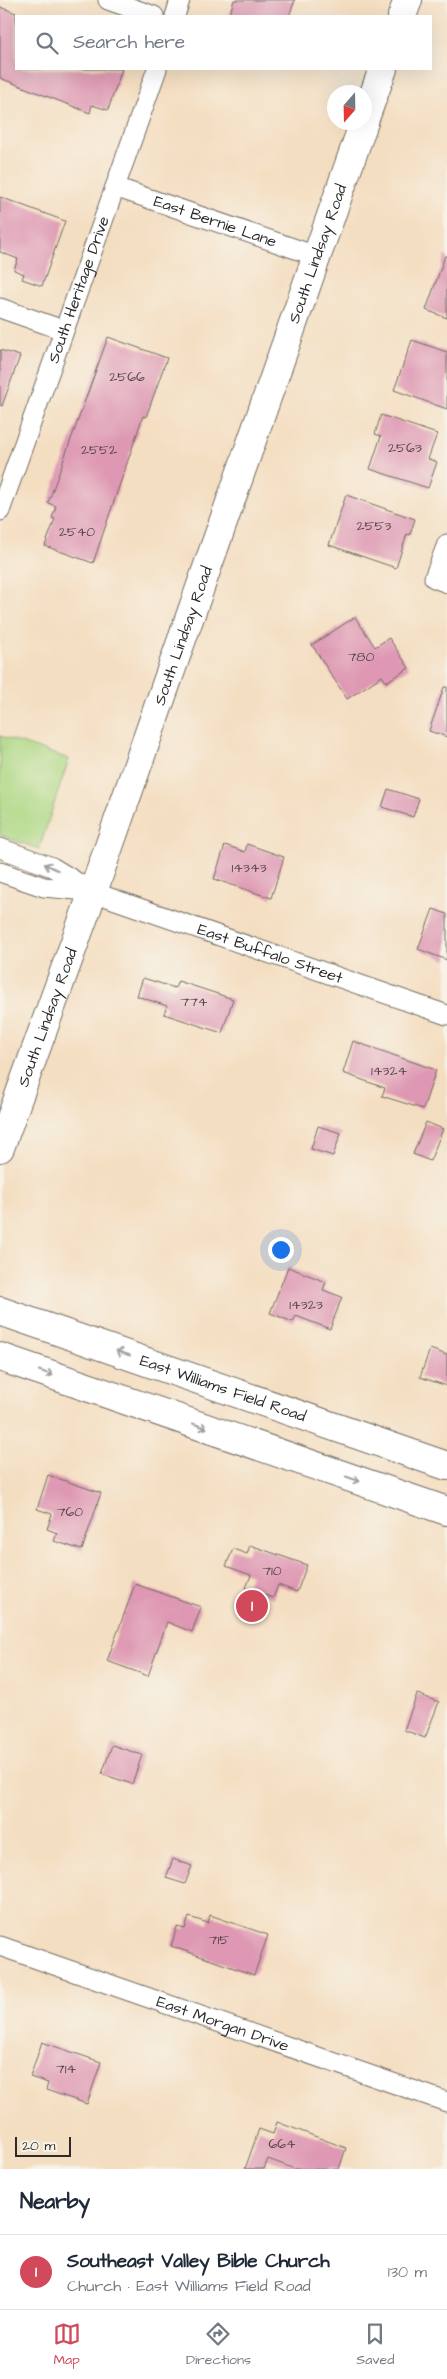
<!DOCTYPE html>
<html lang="en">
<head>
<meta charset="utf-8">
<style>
  :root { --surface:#fff; --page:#f2f2f3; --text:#1f2937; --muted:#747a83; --line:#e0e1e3; --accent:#d1495b }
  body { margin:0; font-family:"Architects Daughter",sans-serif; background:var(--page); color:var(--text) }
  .compass { position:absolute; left:327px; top:85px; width:45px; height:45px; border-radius:50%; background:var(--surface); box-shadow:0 5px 20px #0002; rotate:200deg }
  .scale { position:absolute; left:15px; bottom:12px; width:56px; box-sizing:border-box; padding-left:5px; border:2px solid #2b2b2b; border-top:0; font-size:14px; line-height:18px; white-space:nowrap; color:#2b2b2b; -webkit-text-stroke:4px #f7f3e8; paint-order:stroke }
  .you { position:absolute; left:280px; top:1249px; width:18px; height:18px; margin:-12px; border:4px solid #fff; border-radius:50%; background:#1a73e8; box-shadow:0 0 0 8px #1a73e833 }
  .badge { display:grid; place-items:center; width:32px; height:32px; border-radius:50%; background:var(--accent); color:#fff; font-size:16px; font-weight:700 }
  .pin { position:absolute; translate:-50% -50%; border:2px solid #fff; box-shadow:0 1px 5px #0006 }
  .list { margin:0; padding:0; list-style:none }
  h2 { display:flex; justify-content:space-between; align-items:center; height:65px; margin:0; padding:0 20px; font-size:21px }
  h2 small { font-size:16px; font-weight:400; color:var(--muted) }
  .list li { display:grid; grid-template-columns:32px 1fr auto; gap:15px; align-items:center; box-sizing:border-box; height:75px; padding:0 20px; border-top:1px solid var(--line) }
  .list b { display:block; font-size:19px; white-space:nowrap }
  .list p { margin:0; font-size:16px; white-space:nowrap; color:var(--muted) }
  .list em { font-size:16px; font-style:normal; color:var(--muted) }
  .icon { flex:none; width:28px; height:28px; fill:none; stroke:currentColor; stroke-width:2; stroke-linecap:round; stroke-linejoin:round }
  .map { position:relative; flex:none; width:447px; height:2169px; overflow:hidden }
  .search { position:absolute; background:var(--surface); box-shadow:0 5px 20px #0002; left:15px; right:15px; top:15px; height:55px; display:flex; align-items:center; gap:12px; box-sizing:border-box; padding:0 18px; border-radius:0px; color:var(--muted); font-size:19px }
  .sheet { height:140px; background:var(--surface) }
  nav { display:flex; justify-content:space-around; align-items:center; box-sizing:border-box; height:70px; border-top:1px solid var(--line); background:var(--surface); font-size:14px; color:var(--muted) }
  nav a { display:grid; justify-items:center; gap:2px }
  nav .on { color:var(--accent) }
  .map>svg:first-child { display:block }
  .green { fill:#add884; stroke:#6c8258 }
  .building { fill:#de98b3 }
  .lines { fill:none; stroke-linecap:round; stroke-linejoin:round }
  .minor-casing { stroke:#716a60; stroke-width:21 }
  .secondary-casing { stroke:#716a60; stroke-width:30 }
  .minor { stroke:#fff; stroke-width:19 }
  .secondary { stroke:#fff; stroke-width:28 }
  .oneway { stroke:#a0a0a0 }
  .labels { text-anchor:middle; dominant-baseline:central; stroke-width:4; stroke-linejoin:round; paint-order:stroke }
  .number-label { font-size:14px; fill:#58464d }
  .street-label { font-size:16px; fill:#2b2b2b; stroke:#f7f3e8 }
</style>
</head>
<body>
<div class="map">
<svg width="447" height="2169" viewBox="0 0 447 2169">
  <rect width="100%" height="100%" fill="#f7f3e8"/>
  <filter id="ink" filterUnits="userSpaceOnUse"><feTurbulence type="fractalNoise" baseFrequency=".02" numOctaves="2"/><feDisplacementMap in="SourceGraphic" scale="10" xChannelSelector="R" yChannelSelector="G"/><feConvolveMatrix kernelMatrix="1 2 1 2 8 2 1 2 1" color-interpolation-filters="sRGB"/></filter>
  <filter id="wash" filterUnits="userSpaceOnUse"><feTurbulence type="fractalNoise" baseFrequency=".0096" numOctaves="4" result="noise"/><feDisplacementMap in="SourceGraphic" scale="20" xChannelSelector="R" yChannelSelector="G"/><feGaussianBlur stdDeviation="1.12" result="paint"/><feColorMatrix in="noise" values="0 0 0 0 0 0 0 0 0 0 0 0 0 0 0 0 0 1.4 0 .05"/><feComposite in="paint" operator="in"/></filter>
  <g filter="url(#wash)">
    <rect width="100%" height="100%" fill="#f4dec1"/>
    <path class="green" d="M0,736L69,759L39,849L0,835Z"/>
    <g id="blocks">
      <path class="building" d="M234,0H295L289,16H229Z
        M0,7L16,13V69H122L108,110L92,105L90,113L0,78Z
        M0,197L65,221L42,286L22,279L24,274L14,270L18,259L0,252Z
        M445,256H447V318L426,310Z
        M108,337L167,358L146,417L143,416L93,563L45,546L55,519L52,518L56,506L48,503Z
        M412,340L447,352V409L394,390Z
        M0,350L20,356L2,406L0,405Z
        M381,415L437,434L428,459L437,462L428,488L370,469L381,436L375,434Z
        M346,495L415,519L410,535L407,534L396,568L329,545Z
        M355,617L375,647L389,638L409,668L386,682L382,676L347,699L312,645Z
        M444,687H447V737L429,731Z
        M388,789L419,799L413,817L382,807Z
        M247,844L284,857L271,898L214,879L225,845L245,852Z
        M433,909L447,914V960L418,949Z
        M143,978L175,988L178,981L233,999L222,1033L164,1014L167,1006L137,996Z
        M353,1041L436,1070L423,1109L382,1096L385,1088L343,1073Z
        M426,1122L443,1129L430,1161L413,1154Z
        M318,1126L341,1133L333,1156L311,1149Z
        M288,1267L326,1282L323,1290L342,1297L330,1329L296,1316L293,1322L270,1313Z
        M430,1349L447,1355V1386L420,1377Z
        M48,1475L101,1493L82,1550L54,1541L57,1533L47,1529L52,1514L37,1509Z
        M250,1545L307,1565L297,1592L278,1585L273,1598L246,1588L251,1575L226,1566L233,1549L247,1554Z
        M135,1584L201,1607L192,1632L167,1622L148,1676L107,1661Z
        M417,1694L439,1702L425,1738L404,1730Z
        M112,1745L142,1755L132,1784L102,1774Z
        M173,1859L192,1866L185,1884L166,1878Z
        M210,1915L268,1935L254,1975L171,1946L177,1927L185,1929L189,1917L208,1923Z
        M42,2042L101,2062L87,2104L46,2090L48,2083L30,2077Z
        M277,2122L346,2148L339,2169H295L268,2159L264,2169H245L259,2129L273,2134Z"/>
    </g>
  </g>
  <g filter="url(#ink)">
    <use href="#blocks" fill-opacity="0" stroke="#716a60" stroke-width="1"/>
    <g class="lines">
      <defs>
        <g id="minor">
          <path d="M108,0L154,16"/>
          <path d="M175,16L180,0"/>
          <path id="s1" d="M115,187L316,256"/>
          <path d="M0,308L63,330"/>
          <path id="s2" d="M0,511L157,69"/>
          <path d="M447,544L434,578L447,583"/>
          <path id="s3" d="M0,848L52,867L93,892L447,1015"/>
          <path d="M0,872L44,887L87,891"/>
          <path id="s4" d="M0,1946L447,2102"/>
        </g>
        <g id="secondary">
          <path d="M402,16L408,0"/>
          <path d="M364,121L383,69"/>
          <path id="s5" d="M0,1148L93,892L364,122"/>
          <path id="s6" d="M0,1311L447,1466"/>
          <path d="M0,1357L447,1511"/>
        </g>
      </defs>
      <use href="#minor" class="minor-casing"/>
      <use href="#secondary" class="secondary-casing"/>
      <use href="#minor" class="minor"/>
      <use href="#secondary" class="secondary"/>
    </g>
    <defs><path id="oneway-shaft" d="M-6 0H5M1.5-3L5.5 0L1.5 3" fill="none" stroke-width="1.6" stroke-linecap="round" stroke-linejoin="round" transform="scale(1.25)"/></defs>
    <g class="oneway">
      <use href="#oneway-shaft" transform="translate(51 867) rotate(-155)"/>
      <use href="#oneway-shaft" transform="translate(123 1353) rotate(-161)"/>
      <use href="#oneway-shaft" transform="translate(46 1373) rotate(19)"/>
      <use href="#oneway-shaft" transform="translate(200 1426) rotate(19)"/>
      <use href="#oneway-shaft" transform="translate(353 1479) rotate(19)"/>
    </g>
  </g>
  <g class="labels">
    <g class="number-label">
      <text x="127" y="377">2566</text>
      <text x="405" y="448">2563</text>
      <text x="99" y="450">2552</text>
      <text x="374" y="526">2553</text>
      <text x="77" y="532">2540</text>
      <text x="361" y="657">780</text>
      <text x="249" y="868">14343</text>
      <text x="194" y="1002">774</text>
      <text x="389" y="1071">14324</text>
      <text x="306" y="1305">14323</text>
      <text x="70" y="1512">760</text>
      <text x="272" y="1571">710</text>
      <text x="219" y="1940">715</text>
      <text x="66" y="2069">714</text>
      <text x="282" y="2144">664</text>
    </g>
    <g class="street-label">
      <text stroke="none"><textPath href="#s1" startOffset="106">East Bernie Lane</textPath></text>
      <text stroke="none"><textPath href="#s5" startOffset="949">South Lindsay Road</textPath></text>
      <text stroke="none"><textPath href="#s2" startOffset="235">South Heritage Drive</textPath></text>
      <text stroke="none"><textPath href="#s5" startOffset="544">South Lindsay Road</textPath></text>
      <text stroke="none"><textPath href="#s3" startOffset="291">East Buffalo Street</textPath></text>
      <text stroke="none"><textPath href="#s5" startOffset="139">South Lindsay Road</textPath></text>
      <text stroke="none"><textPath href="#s6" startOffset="236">East Williams Field Road</textPath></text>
      <text stroke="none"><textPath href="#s4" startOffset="236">East Morgan Drive</textPath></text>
    </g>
  </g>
</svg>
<svg class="compass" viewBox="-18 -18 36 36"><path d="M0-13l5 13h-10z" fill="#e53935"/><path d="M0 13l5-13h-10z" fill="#747a83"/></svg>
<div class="scale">20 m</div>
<div class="you"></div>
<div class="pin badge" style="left:252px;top:1606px">1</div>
<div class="search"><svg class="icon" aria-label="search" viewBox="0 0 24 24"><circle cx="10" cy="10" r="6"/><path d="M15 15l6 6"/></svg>Search here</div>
</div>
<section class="sheet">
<h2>Nearby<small></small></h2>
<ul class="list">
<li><span class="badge">1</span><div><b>Southeast Valley Bible Church</b><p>Church · East Williams Field Road</p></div><em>130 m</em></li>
</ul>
</section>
<nav>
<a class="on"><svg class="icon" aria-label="map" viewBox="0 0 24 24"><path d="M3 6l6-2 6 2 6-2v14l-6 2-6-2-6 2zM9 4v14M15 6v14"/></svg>Map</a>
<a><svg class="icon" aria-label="directions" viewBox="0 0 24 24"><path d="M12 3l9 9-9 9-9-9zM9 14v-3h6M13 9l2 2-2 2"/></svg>Directions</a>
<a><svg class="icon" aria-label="saved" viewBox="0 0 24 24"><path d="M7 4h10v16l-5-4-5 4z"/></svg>Saved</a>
</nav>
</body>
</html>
